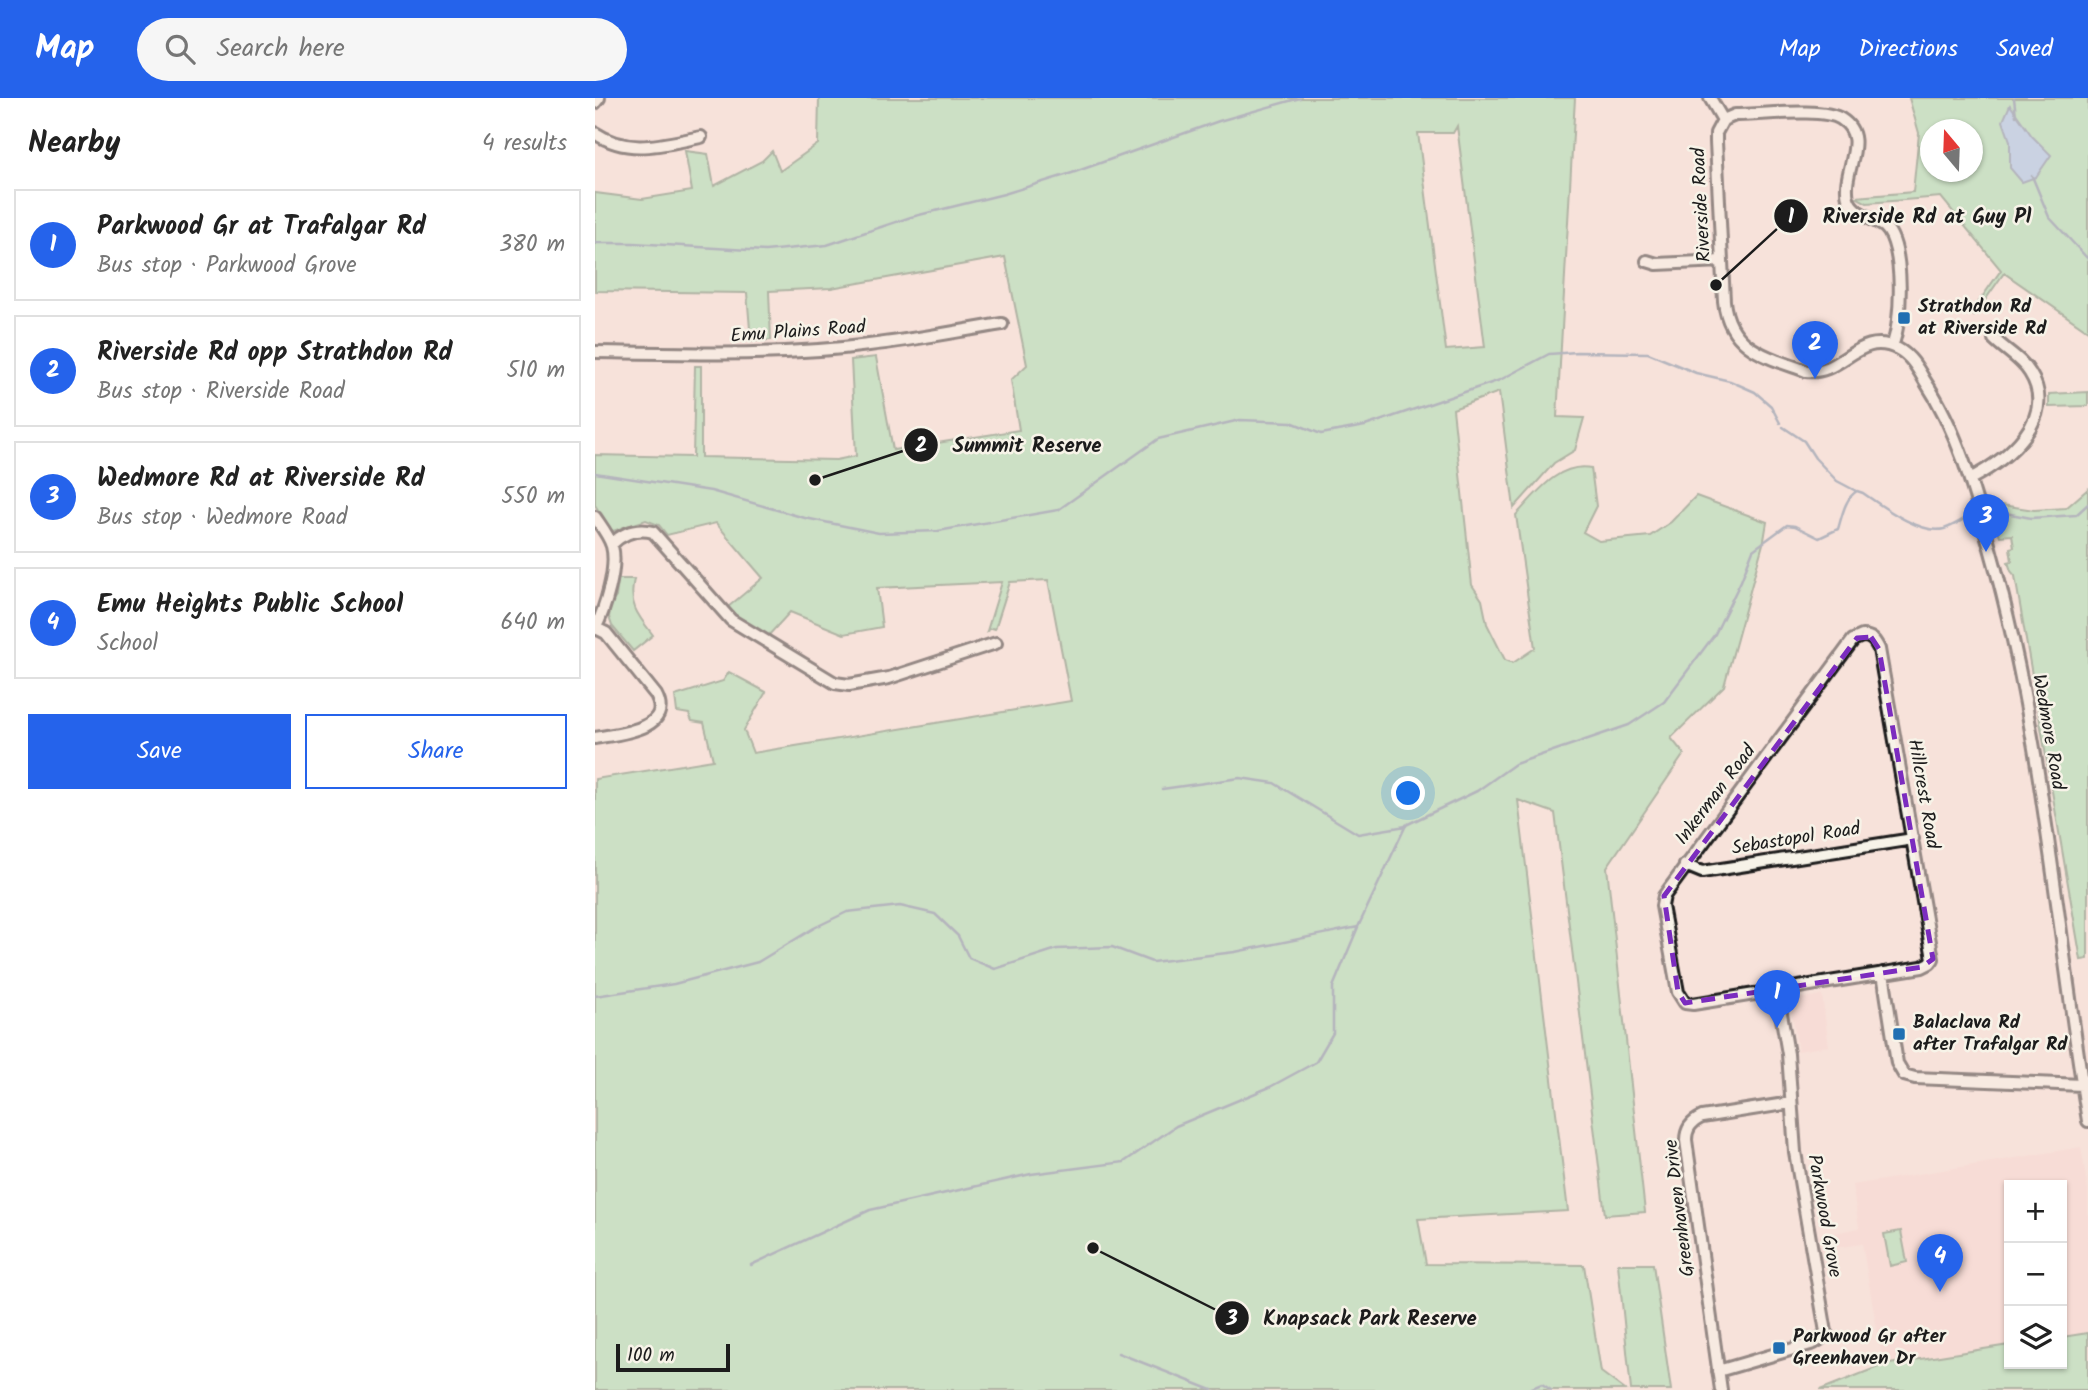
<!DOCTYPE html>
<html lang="en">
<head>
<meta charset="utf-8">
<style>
  :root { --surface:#fff; --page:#f6f6f6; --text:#222; --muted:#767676; --line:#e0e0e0; --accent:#2563eb }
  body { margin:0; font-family:Kalam,sans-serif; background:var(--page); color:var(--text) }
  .controls { position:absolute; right:21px; bottom:21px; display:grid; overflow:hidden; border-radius:0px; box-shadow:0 2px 5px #0004 }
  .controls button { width:63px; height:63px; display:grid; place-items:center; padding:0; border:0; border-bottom:2px solid var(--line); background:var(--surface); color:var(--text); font:35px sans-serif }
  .compass { position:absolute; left:1325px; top:21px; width:63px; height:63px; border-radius:50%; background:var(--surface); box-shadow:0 2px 5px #0004; rotate:341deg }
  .scale { position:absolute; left:21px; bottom:18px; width:114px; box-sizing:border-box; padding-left:7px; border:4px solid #1c1c1c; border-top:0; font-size:19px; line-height:24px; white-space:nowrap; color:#1c1c1c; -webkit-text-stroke:5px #f7f3e8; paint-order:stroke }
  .you { position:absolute; left:814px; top:696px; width:24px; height:24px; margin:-18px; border:5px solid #fff; border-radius:50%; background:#1a73e8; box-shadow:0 0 0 10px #1a73e833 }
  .badge { display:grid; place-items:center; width:46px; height:46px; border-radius:50%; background:var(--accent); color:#fff; font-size:23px; font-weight:700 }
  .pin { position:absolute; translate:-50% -58px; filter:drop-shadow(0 2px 4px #0008) }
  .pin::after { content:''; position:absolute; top:37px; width:24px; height:21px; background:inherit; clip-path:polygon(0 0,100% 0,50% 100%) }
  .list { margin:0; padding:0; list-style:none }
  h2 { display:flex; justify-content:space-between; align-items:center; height:91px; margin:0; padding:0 28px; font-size:30px }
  h2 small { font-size:23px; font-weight:400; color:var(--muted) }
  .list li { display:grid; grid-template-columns:46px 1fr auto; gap:21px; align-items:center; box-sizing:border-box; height:112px; margin:0 14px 14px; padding:0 14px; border:2px solid var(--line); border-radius:0px }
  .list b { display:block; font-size:26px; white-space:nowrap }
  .list p { margin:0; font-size:23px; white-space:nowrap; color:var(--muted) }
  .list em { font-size:23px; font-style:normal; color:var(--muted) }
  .actions { display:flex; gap:14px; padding:21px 28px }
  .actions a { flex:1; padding:16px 0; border:2px solid var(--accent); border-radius:0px; text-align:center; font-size:24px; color:var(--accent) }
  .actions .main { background:var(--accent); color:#fff }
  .icon { flex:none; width:38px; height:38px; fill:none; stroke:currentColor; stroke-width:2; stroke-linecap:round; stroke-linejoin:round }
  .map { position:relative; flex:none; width:1493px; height:1292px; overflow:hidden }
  header { display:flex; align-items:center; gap:42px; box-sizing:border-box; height:98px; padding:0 35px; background:var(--accent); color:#fff }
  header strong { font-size:33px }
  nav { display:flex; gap:38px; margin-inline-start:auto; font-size:24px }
  .search { width:490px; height:63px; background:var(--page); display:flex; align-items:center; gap:18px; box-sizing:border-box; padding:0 24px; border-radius:38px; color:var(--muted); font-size:26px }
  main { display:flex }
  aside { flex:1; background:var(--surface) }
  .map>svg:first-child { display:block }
  .built { fill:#f7d6d0 }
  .green { fill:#98ddaa; stroke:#5a7c63; stroke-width:2; fill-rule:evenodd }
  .water { fill:#92bfec; stroke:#637e99; stroke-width:2 }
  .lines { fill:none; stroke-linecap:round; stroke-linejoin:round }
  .stream { stroke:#637e99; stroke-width:2.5 }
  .minor-casing { stroke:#1c1c1c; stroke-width:16 }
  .minor { stroke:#f7f3e8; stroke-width:10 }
  .marked { fill:none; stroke:#7b2cbf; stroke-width:5; stroke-dasharray:14 9; stroke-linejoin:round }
  .poi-dot { fill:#1f6fb2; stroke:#f7f3e8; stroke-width:2.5 }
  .labels { text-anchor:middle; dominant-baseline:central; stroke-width:5; stroke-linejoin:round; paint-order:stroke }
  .street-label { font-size:19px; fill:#1c1c1c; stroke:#f7f3e8 }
  .poi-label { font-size:19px; font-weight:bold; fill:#1c1c1c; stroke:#f7f3e8; text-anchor:start }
  .leader { fill:none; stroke:#1c1c1c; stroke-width:2.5 }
  .callout-dot { fill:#1c1c1c; stroke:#f7f3e8; stroke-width:2.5 }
  .mark-label { font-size:21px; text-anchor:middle; font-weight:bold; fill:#fff }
  .callout-label { font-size:21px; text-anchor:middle; font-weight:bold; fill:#1c1c1c; stroke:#f7f3e8; stroke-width:5; stroke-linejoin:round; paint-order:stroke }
</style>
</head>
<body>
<header>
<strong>Map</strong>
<div class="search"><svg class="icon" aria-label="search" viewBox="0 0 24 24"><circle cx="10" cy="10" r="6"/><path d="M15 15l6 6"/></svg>Search here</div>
<nav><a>Map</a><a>Directions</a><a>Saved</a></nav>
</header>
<main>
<aside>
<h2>Nearby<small>4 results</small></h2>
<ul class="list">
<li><span class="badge">1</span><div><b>Parkwood Gr at Trafalgar Rd</b><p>Bus stop · Parkwood Grove</p></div><em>380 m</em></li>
<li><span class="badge">2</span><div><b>Riverside Rd opp Strathdon Rd</b><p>Bus stop · Riverside Road</p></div><em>510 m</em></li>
<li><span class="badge">3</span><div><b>Wedmore Rd at Riverside Rd</b><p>Bus stop · Wedmore Road</p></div><em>550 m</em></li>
<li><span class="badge">4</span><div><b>Emu Heights Public School</b><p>School</p></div><em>640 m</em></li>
</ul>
<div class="actions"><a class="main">Save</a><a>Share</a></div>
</aside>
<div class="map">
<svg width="1493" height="1292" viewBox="0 0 1493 1292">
  <rect width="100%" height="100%" fill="#f7e2da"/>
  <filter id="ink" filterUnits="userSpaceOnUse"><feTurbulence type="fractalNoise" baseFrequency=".0143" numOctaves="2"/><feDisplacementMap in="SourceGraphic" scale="14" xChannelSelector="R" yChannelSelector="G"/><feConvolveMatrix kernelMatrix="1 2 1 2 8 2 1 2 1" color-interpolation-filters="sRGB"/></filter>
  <g filter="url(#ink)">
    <path class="built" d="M1227,897L1234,948L1203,953L1195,902Z
      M1486,1049L1493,1091V1235L1467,1239V1087H1414V1247L1288,1267L1267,1146L1226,1152L1224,1138L1264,1130L1257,1087Z"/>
    <path class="green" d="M224,0H980L962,319L989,320L980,352L959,365L919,410L904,294L858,311L877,487L887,502L892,526L910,562L918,565L940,550L921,417C941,396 963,364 996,370L1001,408L988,434L1004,443L1055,438L1076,424L1101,398L1172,424L1169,442L1129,588L1076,640L1089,656L1012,769L1050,1114L1010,1117L960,715L923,702L973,1113L823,1121L831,1166L989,1167L1006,1274L1030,1292H0V681L118,662L109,625L97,623L94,616L82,614L80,598L128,583L134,574L171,594L149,632L158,655L476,603L453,482L415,484L400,531L397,530L392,533L407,484L282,490L287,529L249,536L195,514L173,538L144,521L133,509L168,480L121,425L72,437L64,427L51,422L18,433L15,431L0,407V357L98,359L100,268H106V359L241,362L261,358L256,262L281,259L298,352L424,332L416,282L432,267L410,159L236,190L174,193L176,242L156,243L152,195L0,193V95L47,101L97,93L90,53L113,56L119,88L167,63L177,53L185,73L223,46ZM862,28L890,249L851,252L823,35H858Z
      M1314,0H1493V233L1409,175L1379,218L1376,215L1406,172L1346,99L1272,105L1261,99L1318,94L1324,35ZM1336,32H1378V74H1336Z
      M1493,294V308L1454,309V296Z
      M1493,391V861L1486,862L1420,478L1416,473L1413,464L1417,463L1415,450L1419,449L1417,437L1405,438L1394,405L1439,412L1471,410Z
      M23,481H39C33,507 43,518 58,537L38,553L17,528L14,519L16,506L21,499Z
      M1306,1133L1312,1164L1295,1168L1289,1136Z
      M1023,1166H1058L1076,1292H1036Z
      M1493,1235V1292H1225L1288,1267L1414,1247V1266H1467V1239Z"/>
    <path class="water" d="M1415,7L1437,38L1456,57L1441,79L1427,84L1415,70V43L1408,23Z"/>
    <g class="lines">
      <path class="stream" d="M1419,0L1421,18
        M1437,78L1454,119L1493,161
        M0,145H38L170,153L232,147L316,119L409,96L477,75L624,23L705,0
        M1188,329L1209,343L1220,360L1242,383L1261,393
        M0,375L116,393L210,420L284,435L343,433L463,412L563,341L645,322L696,324L726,336L770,328L905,282L954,256L982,254L1053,255L1101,275L1135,283L1160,294L1176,308L1185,325
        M1390,411L1436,420L1481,417L1493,406
        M567,691L645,680L679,685L763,736L811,728
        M0,898L79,886L163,864L219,830L252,814L305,808L340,816L363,838L374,860L400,871L462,851L517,849L557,864L640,854L763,829L811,727L882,693L920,666L1034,627L1069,604L1120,536L1146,483L1158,452L1192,427L1200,428L1224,440L1243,431C1247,418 1250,400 1262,393L1268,395C1287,408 1325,437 1349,431C1359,428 1369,421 1379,415
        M156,1167L275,1112L436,1076L529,1064L581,1028L675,989L721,964L738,935V889L763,829
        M523,1255L617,1292
        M932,1292L947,1286L956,1292"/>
      <defs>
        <path id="minor" d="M1115,0L1128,22
          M0,5L4,0
          M1128,22L1121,35V44L1129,203C1134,251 1173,259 1211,273C1247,278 1264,231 1303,251C1316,258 1323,271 1330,283C1363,333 1379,393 1395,450C1448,637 1462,832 1493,1023
          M1128,22L1140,17C1164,17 1229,9 1246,21C1276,40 1246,73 1253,100C1257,116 1279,120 1290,129C1310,147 1307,226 1297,248
          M0,35C34,58 69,46 106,39
          M1052,163L1062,166L1127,163
          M0,254C92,255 183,259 274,247C319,242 363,233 407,226
          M1375,381C1411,362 1464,321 1435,275C1427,261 1410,252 1399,241
          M0,419C6,428 14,438 17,448C23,470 10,511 0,531
          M17,446C28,435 42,430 58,434L136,522L240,585L254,587L294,580L401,545
          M1267,538C1277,538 1280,543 1284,551L1338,861L1335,865L1327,869L1098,906L1090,905L1083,894L1067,808L1069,798L1258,542Z
          M0,640C20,636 80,632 61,597L11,535L1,530
          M1090,767L1107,774L1318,741
          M1288,875L1302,965L1309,977L1320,980L1487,987
          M1123,1273L1219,1245L1224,1242L1231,1234L1200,1054L1193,956L1182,892
          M1126,1292L1091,1042C1091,1031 1096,1024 1107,1019L1196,1005"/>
      </defs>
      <use href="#minor" class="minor-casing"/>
      <use href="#minor" class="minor"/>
    </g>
  </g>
  <path d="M0 0H1493V1292H0ZM1276,539L1284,551L1338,861L1327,869L1090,905L1083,894L1069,798L1262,540Z" fill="#f7e2da" fill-opacity=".55" fill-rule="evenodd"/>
  <path class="marked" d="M1276,539L1284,551L1338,861L1327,869L1090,905L1083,894L1069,798L1262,540Z"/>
  <g class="poi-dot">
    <rect x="1302" y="213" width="14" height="14" rx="3.5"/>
    <rect x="1297" y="929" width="14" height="14" rx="3.5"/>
    <rect x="1177" y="1243" width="14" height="14" rx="3.5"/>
  </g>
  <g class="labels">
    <g class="street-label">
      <text transform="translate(1107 107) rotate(-93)">Riverside Road</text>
      <text transform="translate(203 234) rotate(-4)">Emu Plains Road</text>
      <text transform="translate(1453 634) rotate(80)">Wedmore Road</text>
      <text transform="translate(1328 696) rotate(80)">Hillcrest Road</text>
      <text transform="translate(1121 697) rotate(-53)">Inkerman Road</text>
      <text transform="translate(1201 741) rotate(-9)">Sebastopol Road</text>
      <text transform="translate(1085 1110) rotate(-97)">Greenhaven Drive</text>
      <text transform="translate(1229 1118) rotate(80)">Parkwood Grove</text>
    </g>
    <g class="poi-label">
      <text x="1323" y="209">Strathdon Rd<tspan x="1323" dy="22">at Riverside Rd</tspan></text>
      <text x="1318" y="925">Balaclava Rd<tspan x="1318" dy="22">after Trafalgar Rd</tspan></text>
      <text x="1198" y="1239">Parkwood Gr after<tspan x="1198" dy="22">Greenhaven Dr</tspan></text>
    </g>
  </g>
  <path class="leader" d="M1121 187L1196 118M220 382L326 347M498 1150L637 1220"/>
  <g class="callout-dot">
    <circle cx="1121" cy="187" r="7"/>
    <circle cx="220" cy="382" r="7"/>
    <circle cx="498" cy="1150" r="7"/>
    <circle cx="1196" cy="118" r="18"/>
    <circle cx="326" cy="347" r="18"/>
    <circle cx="637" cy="1220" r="18"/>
  </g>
  <g class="mark-label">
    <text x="1196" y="125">1</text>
    <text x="326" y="354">2</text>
    <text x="637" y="1227">3</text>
  </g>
  <g class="callout-label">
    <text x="1332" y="125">Riverside Rd at Guy Pl</text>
    <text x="432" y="354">Summit Reserve</text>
    <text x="775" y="1227">Knapsack Park Reserve</text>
  </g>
</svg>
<div class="controls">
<button>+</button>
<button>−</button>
<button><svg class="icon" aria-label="layers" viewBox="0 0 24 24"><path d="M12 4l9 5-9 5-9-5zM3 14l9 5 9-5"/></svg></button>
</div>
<svg class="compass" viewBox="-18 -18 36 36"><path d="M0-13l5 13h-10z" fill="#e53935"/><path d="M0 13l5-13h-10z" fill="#767676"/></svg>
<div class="scale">100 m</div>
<div class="you"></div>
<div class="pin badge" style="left:1182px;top:930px">1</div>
<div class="pin badge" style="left:1220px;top:281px">2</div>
<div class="pin badge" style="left:1391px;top:454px">3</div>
<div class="pin badge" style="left:1345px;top:1194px">4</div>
</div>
</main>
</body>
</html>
